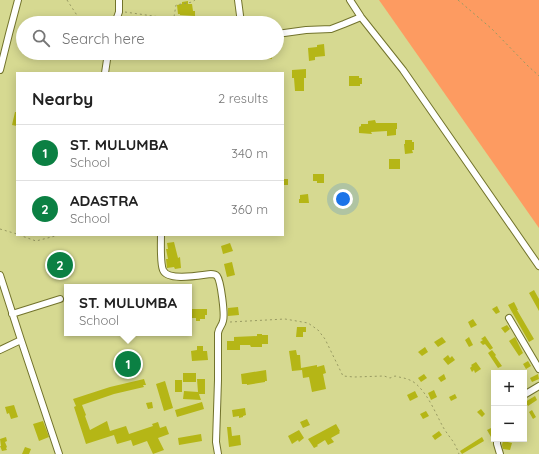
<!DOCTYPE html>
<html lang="en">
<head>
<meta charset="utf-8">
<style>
  :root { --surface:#fff; --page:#f6f6f6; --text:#222; --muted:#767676; --line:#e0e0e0; --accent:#0b8043 }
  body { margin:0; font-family:Quicksand,sans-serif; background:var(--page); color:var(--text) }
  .controls { position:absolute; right:12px; bottom:12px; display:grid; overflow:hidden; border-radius:0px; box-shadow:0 2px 10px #0003 }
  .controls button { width:36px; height:36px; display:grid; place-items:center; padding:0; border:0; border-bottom:1px solid var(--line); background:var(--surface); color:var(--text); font:20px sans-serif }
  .you { position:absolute; left:343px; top:199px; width:14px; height:14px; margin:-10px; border:3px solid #fff; border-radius:50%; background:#1a73e8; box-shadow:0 0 0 6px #1a73e833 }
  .badge { display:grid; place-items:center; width:26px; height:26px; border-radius:50%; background:var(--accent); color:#fff; font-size:13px; font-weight:700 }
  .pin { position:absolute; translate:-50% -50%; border:2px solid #fff; box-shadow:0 1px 4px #0006 }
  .popup { position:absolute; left:64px; top:284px; width:128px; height:52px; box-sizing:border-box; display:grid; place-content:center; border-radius:0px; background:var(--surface); filter:drop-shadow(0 1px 3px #0005); font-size:13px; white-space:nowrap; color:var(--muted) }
  .popup b { font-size:15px; color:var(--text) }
  .popup::after { content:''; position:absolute; left:50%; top:100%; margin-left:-8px; border:8px solid transparent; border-top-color:var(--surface) }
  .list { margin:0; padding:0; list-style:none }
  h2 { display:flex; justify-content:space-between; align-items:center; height:52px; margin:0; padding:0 16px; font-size:17px }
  h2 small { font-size:13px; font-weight:400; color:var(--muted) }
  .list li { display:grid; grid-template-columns:26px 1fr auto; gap:12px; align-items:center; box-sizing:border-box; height:56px; padding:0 16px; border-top:1px solid var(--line) }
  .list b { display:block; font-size:15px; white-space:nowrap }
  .list p { margin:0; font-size:13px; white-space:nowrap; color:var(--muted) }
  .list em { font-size:13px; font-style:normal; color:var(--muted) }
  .icon { flex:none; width:22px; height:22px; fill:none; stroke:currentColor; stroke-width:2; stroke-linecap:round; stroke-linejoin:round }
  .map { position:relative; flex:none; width:539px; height:454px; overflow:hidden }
  .search { position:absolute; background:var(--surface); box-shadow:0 2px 10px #0003; left:16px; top:16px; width:268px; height:44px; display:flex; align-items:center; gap:10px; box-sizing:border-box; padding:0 14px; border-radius:22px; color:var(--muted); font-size:15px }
  .panel { position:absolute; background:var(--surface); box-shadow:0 2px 10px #0003; left:16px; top:72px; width:268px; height:164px; border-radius:0px }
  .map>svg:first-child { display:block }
  .green { fill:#fd9b61 }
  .building { fill:#b5b616 }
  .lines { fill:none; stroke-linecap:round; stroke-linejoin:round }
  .minor-casing { stroke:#72732c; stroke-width:8 }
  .path { stroke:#989a62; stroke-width:1; stroke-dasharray:2 3; stroke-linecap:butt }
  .minor { stroke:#fff; stroke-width:6 }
</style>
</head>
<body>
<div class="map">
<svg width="539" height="454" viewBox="0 0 539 454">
  <rect width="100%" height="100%" fill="#d6d991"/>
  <path class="green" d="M379,0H539V228Z"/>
  <path class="building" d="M188,1V4H192L193,11H195V16L180,15V14H178L177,5L182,4V2Z
    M324,44L325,56L315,57V60L309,61L308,48L317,47V45Z
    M261,53H271L272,59H261Z
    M306,69V78H304V91H295L294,78H292V70Z
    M349,76H359V78H362V84H360V86H349Z
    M15,112H17V126L12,125Z
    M375,120L376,123H397V129H396V135L387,136V131L371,132L372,134L359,133V127L361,126V124H368V121Z
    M405,140H412V142H414V150H412L413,153L405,154L404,144H405Z
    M389,159H400V169H389Z
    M313,174H324V183H317V181H313Z
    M283,179H288V185H283Z
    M308,194L309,203H299V199H300V195Z
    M174,242L178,258L180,257L181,268L175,269L174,267L167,268L166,259H168L166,249H168L167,243Z
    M230,243L233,251L223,254L221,246Z
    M232,262L235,275L227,277L224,264Z
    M534,290L539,299V311L529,293Z
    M514,302L518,310H517L534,339L529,342L508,305Z
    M497,306L500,312L496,314L492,309Z
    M238,307L239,315L228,316V308Z
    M192,309H207V315H205V319H200V321H196V318H192Z
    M473,319L477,325L471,328L468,322Z
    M507,325L510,329L505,333L501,328Z
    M297,327H306V332H303V337H296Z
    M257,334H262V335H268V344H262V347H251L250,345H240V350H227V341H234V337L257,336Z
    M485,336L493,348L490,350L485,344L483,345L480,342L483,340L481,339Z
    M442,337L446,342L438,347L434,342Z
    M469,337L473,345L469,347L465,340Z
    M515,337L523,353L519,356L509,341Z
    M197,346H203V351H207L208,360L192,361L191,351L197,350Z
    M425,347L428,352L422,356L418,352Z
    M296,350L297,355H300L301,368L317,365V367L324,365L326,373L323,374L326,389L312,392L309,377L303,378L302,370L292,371L289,351Z
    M492,350L496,355L495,356L502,366L498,368L488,353Z
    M448,355L450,358L452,356L455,360L448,365L443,359Z
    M528,361L531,366L526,369L523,364Z
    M476,362L481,369L475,373L474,370L472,372L470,368L472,366L471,365Z
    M266,370L267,381H265V382L247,385V384H242L241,374Z
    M183,373H196V382H183Z
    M424,374L427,378L421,382L418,378Z
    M444,374L446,379L441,382L438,378Z
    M538,374L539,379L532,382L530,378Z
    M144,379L146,385H143L144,387L114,394L82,405L86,415L85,416L90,430L107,421L110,431L126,426L129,434L153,426L152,424L158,422L160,428L166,426L169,434L158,438L164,450L153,454L147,441L133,446L131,440L117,444L114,435L86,444L74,407L76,406L73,399L110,387Z
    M197,379H205V394H199L201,400L183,399L184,391L198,392Z
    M175,380H182V392H175Z
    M165,381L173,408L164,411L156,384Z
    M434,390L437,397L431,400L428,393Z
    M415,391L418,397L410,401L407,395Z
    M455,394L457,398L451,401L449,397Z
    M535,396L537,400L528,406L525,402Z
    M152,402L153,408L148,409L146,403Z
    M202,402L204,409L177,417L175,410Z
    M14,405L18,417L11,419L9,413L7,414L5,407Z
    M245,408L246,415L243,416V417L239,418V416L233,417L232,410Z
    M481,409L485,414L482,417L477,412Z
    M532,410L536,417L533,419L529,412Z
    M426,411L429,416L423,419L420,414Z
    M307,419L310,425L303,428L300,422Z
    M43,421L49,437L39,441L33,424Z
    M336,424L340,431L339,432L340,433L331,438L334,442L328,445L325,440L317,445L318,446L314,448L308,439Z
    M227,427H231L232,436L240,435L241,445L229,447Z
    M491,428L494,432V435L491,437L487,430Z
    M299,430L304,438L299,442L298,440L292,444L288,436Z
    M439,431L442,435L435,440L432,436Z
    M201,434L202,441L179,445L178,438Z
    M6,437L7,441L5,442L7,447L6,448L7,450L2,451L0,446H1L0,439Z
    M482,437L484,441L462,454L460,451Z
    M503,441L512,443L510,450L503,449L502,445Z
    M25,447L31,449L29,454H22Z"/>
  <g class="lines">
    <defs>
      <path id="minor" d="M238,0L241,23
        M350,0L361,17L403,70L539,266
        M115,23L119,12V0
        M277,34L306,30L331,29L344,24L361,17
        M0,70L9,34L18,0
        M105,73L108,53
        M161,235C161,243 160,263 163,270C168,282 201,275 211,274C214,274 215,274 217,276C221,281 225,315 223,321C222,326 219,327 218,333V380L216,442L218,454
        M0,275L21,340L59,454
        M12,314L60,299
        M509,318L539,369
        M0,350L21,340
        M524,395L539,386
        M497,439V444L500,454"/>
    </defs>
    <use href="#minor" class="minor-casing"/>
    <path class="path" d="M67,0L82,23
      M458,0L492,29L528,66L539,76
      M125,12L167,18L174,17L176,5L192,2L195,0
      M0,229L17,234
      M19,235L36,241L59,235
      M230,322L285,319L308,323L318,330L325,339L343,376L354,377L384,376L390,378L395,376C402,378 408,378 415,383C428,394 435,412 443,427C446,432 449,436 452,440C455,444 457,449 459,454"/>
    <use href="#minor" class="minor"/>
  </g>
</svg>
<div class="controls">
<button>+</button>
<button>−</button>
</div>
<div class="you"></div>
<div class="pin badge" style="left:128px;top:364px">1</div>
<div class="popup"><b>ST. MULUMBA</b>School</div>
<div class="pin badge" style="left:60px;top:265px">2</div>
<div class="search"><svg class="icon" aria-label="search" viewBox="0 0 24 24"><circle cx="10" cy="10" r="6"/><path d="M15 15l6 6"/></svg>Search here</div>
<section class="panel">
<h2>Nearby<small>2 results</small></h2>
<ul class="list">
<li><span class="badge">1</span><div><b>ST. MULUMBA</b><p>School</p></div><em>340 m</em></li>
<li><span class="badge">2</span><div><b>ADASTRA</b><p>School</p></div><em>360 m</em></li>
</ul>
</section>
</div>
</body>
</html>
